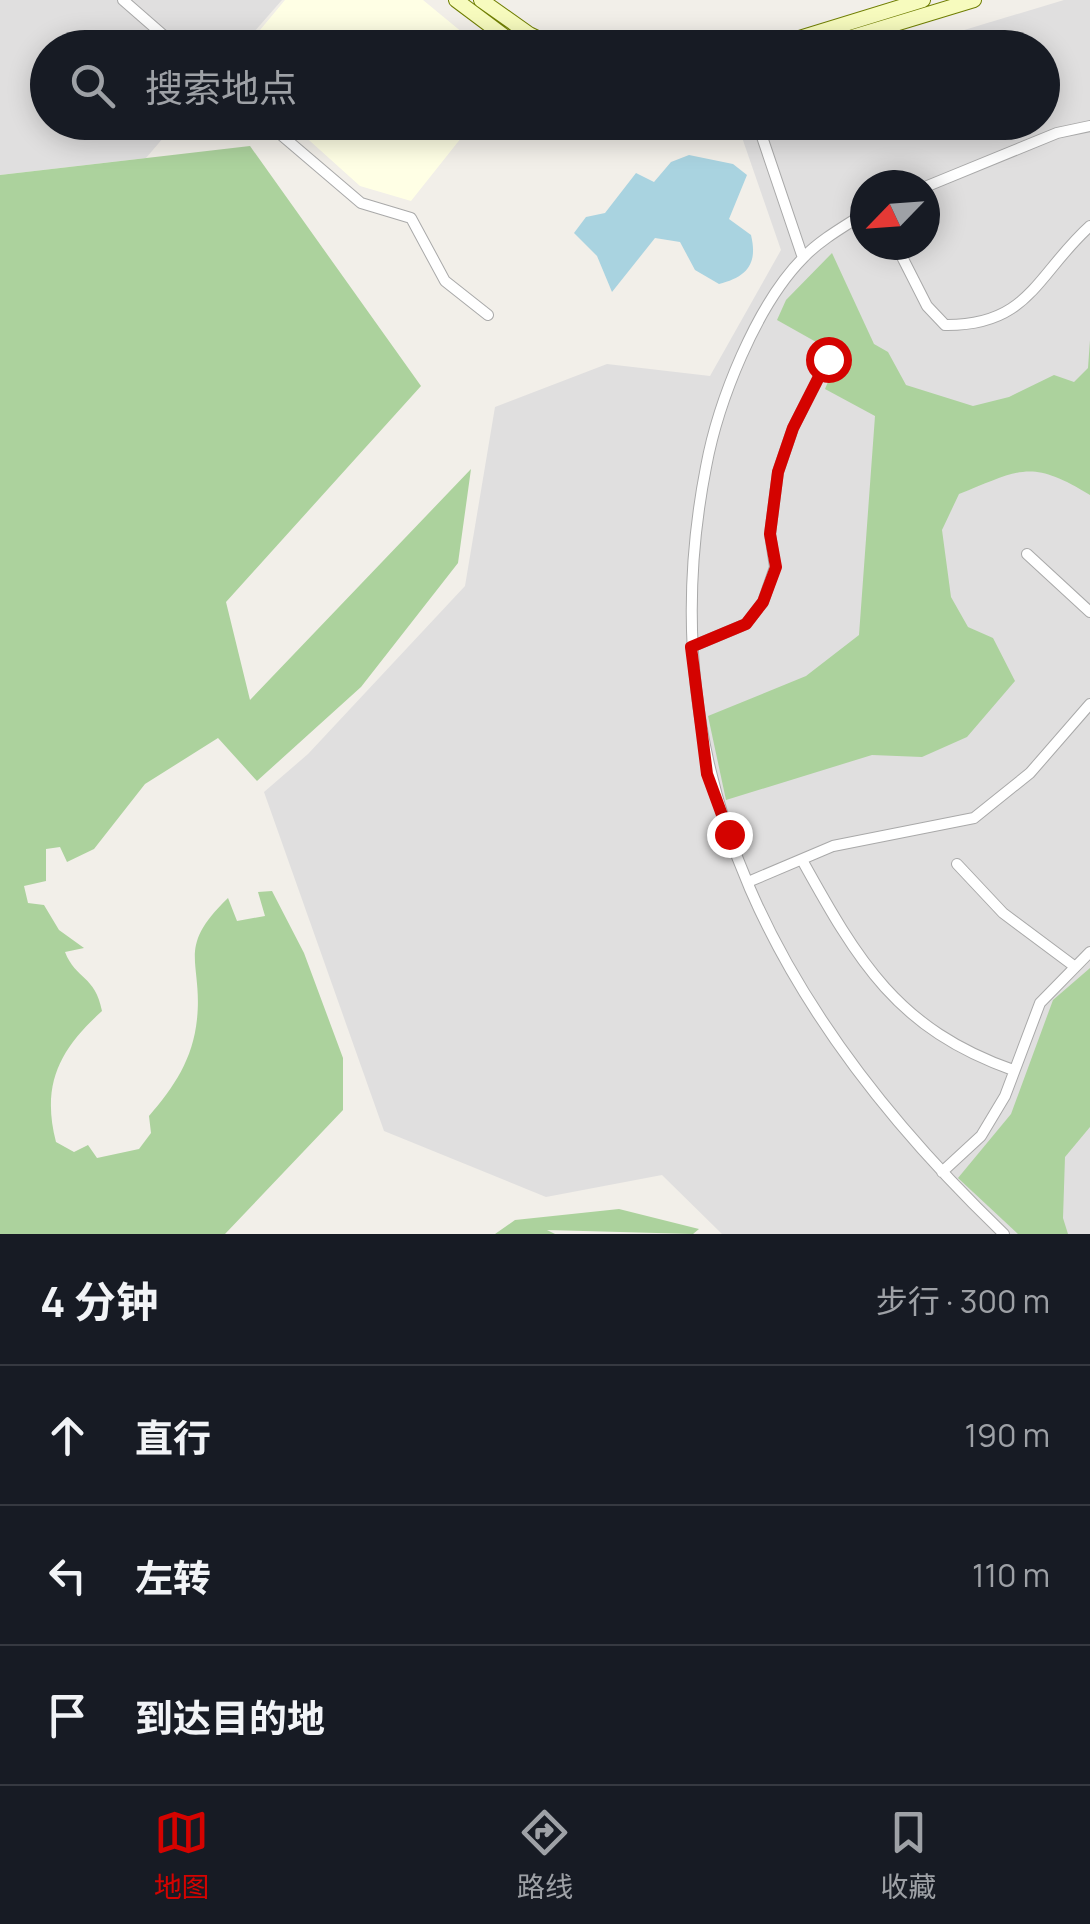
<!DOCTYPE html>
<html lang="zh">
<head>
<meta charset="utf-8">
<style>
  :root { --surface:#171b24; --page:#242831; --text:#f1f3f6; --muted:#9ea1a6; --line:#363941; --accent:#d40300 }
  body { margin:0; font-family:Manrope,"Noto Sans SC",sans-serif; background:var(--page); color:var(--text) }
  .compass { position:absolute; left:850px; top:170px; width:90px; height:90px; border-radius:50%; background:var(--surface); box-shadow:0 5px 25px #0003; rotate:245deg }
  .stop { position:absolute; width:30px; height:30px; margin:-22px; border:8px solid #d40300; border-radius:50%; background:#fff }
  .stop.end { background:#d40300; border-color:#fff; box-shadow:0 2px 10px #0008 }
  .list { margin:0; padding:0; list-style:none }
  h2 { display:flex; justify-content:space-between; align-items:center; height:130px; margin:0; padding:0 40px; font-size:42px }
  h2 small { font-size:32px; font-weight:400; color:var(--muted) }
  .list li { display:grid; grid-template-columns:65px 1fr auto; gap:30px; align-items:center; box-sizing:border-box; height:140px; padding:0 40px; border-top:2px solid var(--line) }
  .list b { display:block; font-size:38px; white-space:nowrap }
  .list em { font-size:32px; font-style:normal; color:var(--muted) }
  .icon { flex:none; width:55px; height:55px; fill:none; stroke:currentColor; stroke-width:2; stroke-linecap:round; stroke-linejoin:round }
  .map { position:relative; flex:none; width:1090px; height:1234px; overflow:hidden }
  .search { position:absolute; background:var(--surface); box-shadow:0 5px 25px #0003; left:30px; right:30px; top:30px; height:110px; display:flex; align-items:center; gap:25px; box-sizing:border-box; padding:0 35px; border-radius:55px; color:var(--muted); font-size:38px }
  .sheet { height:550px; background:var(--surface) }
  nav { display:flex; justify-content:space-around; align-items:center; box-sizing:border-box; height:140px; border-top:2px solid var(--line); background:var(--surface); font-size:28px; color:var(--muted) }
  nav a { display:grid; justify-items:center; gap:5px }
  nav .on { color:var(--accent) }
  .map>svg:first-child { display:block }
  .residential { fill:#e0dfdf; fill-rule:evenodd }
  .education { fill:#ffffe5 }
  .forest { fill:#acd29d }
  .water { fill:#a9d3e0 }
  .lines { fill:none; stroke-linecap:round; stroke-linejoin:round }
  .minor-casing { stroke:#a9a9a9; stroke-width:12 }
  .secondary-casing { stroke:#707f03; stroke-width:16 }
  .minor { stroke:#fff; stroke-width:10 }
  .secondary { stroke:#f7fbbe; stroke-width:14 }
  .route { stroke:#d40300; stroke-width:12 }
</style>
</head>
<body>
<div class="map">
<svg width="1090" height="1234" viewBox="0 0 1090 1234">
  <rect width="100%" height="100%" fill="#f2efe9"/>
  <path class="residential" d="M0,0H282L241,47L48,48V122L176,123L146,158L0,175Z
    M1064,0H1090V1234H722L662,1175L546,1197L384,1131L264,792L308,754L465,586L495,407L607,364L710,376L781,250L737,123L1042,122V48L908,47ZM865,185H925V245H865Z"/>
  <path class="education" d="M285,0H423L480,47H246Z
    M290,123H473L411,201L360,186Z"/>
  <path class="forest" d="M250,146L421,386L226,602L250,700L471,469L458,563L361,687L257,781L218,738L145,784L94,849L67,862L60,847L46,849V881L24,886L28,903L44,905L59,930L84,948L65,952C76,980 95,975 102,1011C60,1049 41,1084 56,1142L74,1152L88,1145L97,1158L139,1149L151,1133L149,1116C174,1087 193,1059 197,1019C203,960 175,949 228,898L237,921L265,916L258,892L272,891L304,953L343,1058V1110L225,1234H0V175Z
    M832,253L874,344L888,352L906,385L973,406L1009,397L1054,375L1074,382L1088,368L1090,340V495C1030,458 1020,470 959,494L942,530L951,597L968,627L993,638L1015,681L967,737L922,757L872,755L726,800L708,716L806,676L859,635L875,416L825,389L837,360L825,347L777,320L786,300Z
    M1090,968V1127L1065,1157L1063,1218L1068,1234H1018L958,1178L1011,1114L1053,1000Z
    M619,1209L699,1229L693,1234L547,1230L555,1234H495L515,1220Z"/>
  <path class="water" d="M689,155L733,164L747,175L729,219L751,235C758,264 747,277 719,284L695,270L680,242L655,238L612,292L597,256L574,233L586,217L605,213L636,173L654,182L671,162Z"/>
  <g class="lines">
    <defs>
      <path id="minor" d="M123,0L178,48
        M266,122L361,203L411,218L445,281L488,315
        M757,122L803,258
        M925,187L1057,133L1090,126
        M865,213C845,226 820,240 804,257C756,305 718,402 706,467C645,779 785,1024 1004,1234
        M896,245L927,306L945,325C1029,326 1036,275 1090,226
        M1027,554L1090,612
        M691,647L746,624L763,602L775,567L770,534L778,472L793,428L828,359
        M802,860C858,961 897,1029 1013,1070
        M957,864L1003,913L1074,966
        M748,882L833,846L974,818L1030,773L1090,704
        M942,1172L981,1136L1005,1096L1040,1003L1090,952"/>
      <path id="secondary" d="M456,0L520,48
        M481,0L529,34L558,48
        M767,48L923,0
        M816,48L974,0"/>
    </defs>
    <use href="#minor" class="minor-casing"/>
    <use href="#secondary" class="secondary-casing"/>
    <use href="#minor" class="minor"/>
    <use href="#secondary" class="secondary"/>
  </g>
  <g class="lines">
    <path class="route" d="M729,834L707,774L691,647L746,624L763,602L776,567L770,534L778,472L793,428L828,359"/>
  </g>
</svg>
<svg class="compass" viewBox="-18 -18 36 36"><path d="M0-13l5 13h-10z" fill="#e53935"/><path d="M0 13l5-13h-10z" fill="#9ea1a6"/></svg>
<div class="stop" style="left:828px;top:359px"></div>
<div class="stop end" style="left:729px;top:834px"></div>
<div class="search"><svg class="icon" aria-label="search" viewBox="0 0 24 24"><circle cx="10" cy="10" r="6"/><path d="M15 15l6 6"/></svg>搜索地点</div>
</div>
<section class="sheet">
<h2>4 分钟<small>步行 · 300 m</small></h2>
<ul class="list">
<li><svg class="icon" aria-label="ahead" viewBox="0 0 24 24"><path d="M12 20V5M6 11l6-6 6 6"/></svg><div><b>直行</b></div><em>190 m</em></li>
<li><svg class="icon" aria-label="left" viewBox="0 0 24 24"><path d="M17 20v-9H6M10 6l-5 5 5 5"/></svg><div><b>左转</b></div><em>110 m</em></li>
<li><svg class="icon" aria-label="arrive" viewBox="0 0 24 24"><path d="M6 21V4h12l-3 4 3 4H6"/></svg><div><b>到达目的地</b></div></li>
</ul>
</section>
<nav>
<a class="on"><svg class="icon" aria-label="map" viewBox="0 0 24 24"><path d="M3 6l6-2 6 2 6-2v14l-6 2-6-2-6 2zM9 4v14M15 6v14"/></svg>地图</a>
<a><svg class="icon" aria-label="directions" viewBox="0 0 24 24"><path d="M12 3l9 9-9 9-9-9zM9 14v-3h6M13 9l2 2-2 2"/></svg>路线</a>
<a><svg class="icon" aria-label="saved" viewBox="0 0 24 24"><path d="M7 4h10v16l-5-4-5 4z"/></svg>收藏</a>
</nav>
</body>
</html>
